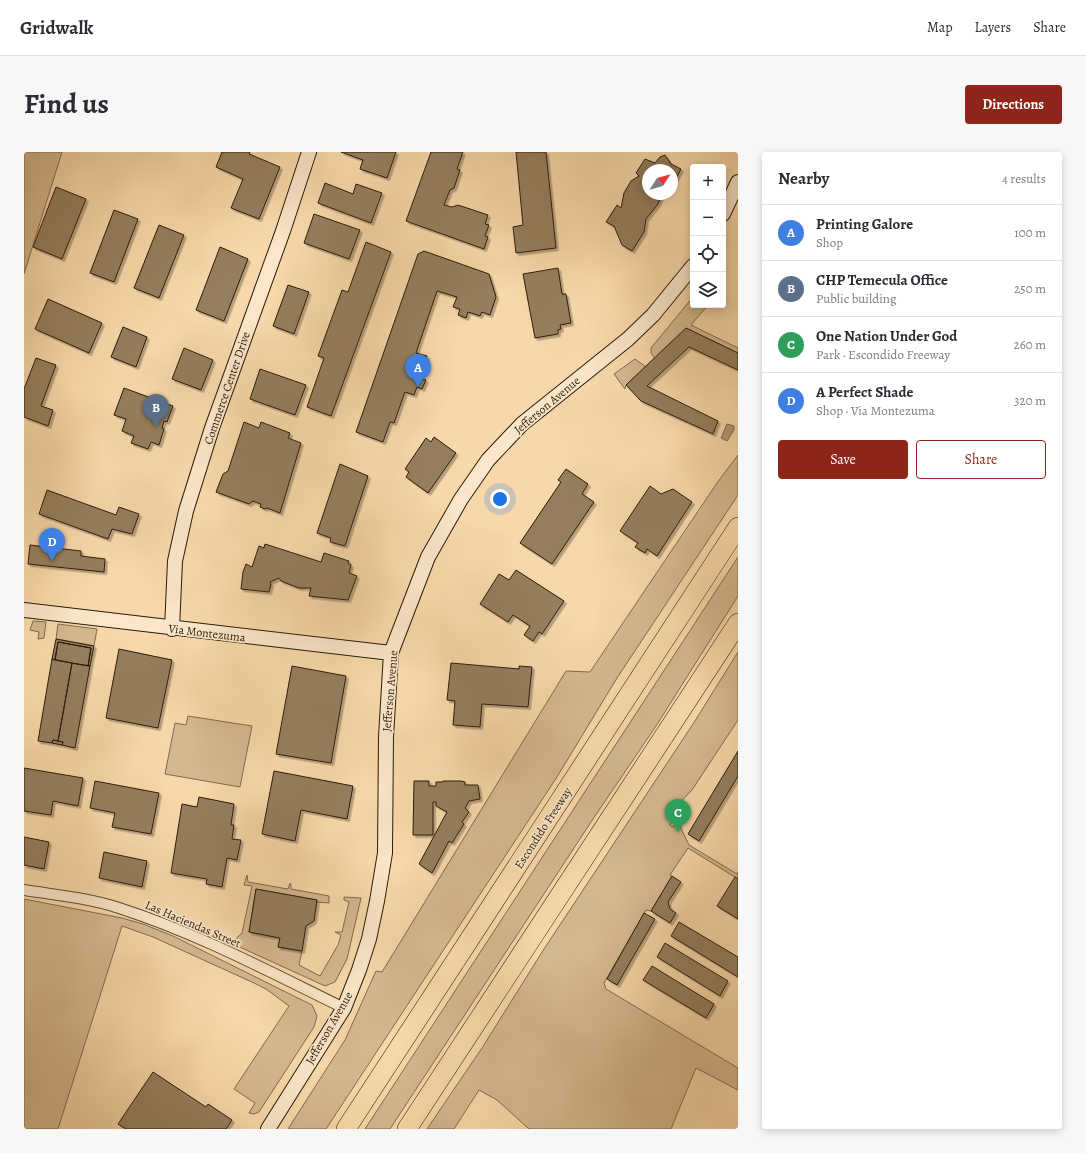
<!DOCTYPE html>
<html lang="en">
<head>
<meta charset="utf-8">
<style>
  :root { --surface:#fff; --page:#f7f7f7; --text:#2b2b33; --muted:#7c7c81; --line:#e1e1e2; --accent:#8f2418 }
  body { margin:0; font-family:Alegreya,serif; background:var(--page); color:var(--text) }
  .controls { position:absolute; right:12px; top:12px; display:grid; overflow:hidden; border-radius:4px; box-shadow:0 2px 10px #0003 }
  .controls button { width:36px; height:36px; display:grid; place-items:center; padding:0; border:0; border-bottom:1px solid var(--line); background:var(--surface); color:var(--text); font:20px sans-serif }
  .compass { position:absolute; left:618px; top:12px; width:36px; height:36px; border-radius:50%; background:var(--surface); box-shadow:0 2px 10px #0003; rotate:54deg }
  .you { position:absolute; left:476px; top:347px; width:14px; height:14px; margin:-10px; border:3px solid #fff; border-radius:50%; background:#1a73e8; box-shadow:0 0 0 6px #1a73e833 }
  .badge { display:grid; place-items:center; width:26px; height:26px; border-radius:50%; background:var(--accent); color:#fff; font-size:13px; font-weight:700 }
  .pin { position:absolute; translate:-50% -33px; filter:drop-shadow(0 1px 2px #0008) }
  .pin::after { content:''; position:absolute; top:21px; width:14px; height:12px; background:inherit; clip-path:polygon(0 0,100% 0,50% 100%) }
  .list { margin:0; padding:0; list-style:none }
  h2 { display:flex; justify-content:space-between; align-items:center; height:52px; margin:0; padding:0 16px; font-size:17px }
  h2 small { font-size:13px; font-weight:400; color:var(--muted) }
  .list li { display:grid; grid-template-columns:26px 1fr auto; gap:12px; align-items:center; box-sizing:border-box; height:56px; padding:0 16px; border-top:1px solid var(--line) }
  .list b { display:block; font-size:15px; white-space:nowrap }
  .list p { margin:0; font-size:13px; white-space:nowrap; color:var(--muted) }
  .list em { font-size:13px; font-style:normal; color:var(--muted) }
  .actions { display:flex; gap:8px; padding:12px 16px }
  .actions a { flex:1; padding:9px 0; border:1px solid var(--accent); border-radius:4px; text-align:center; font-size:14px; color:var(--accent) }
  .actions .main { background:var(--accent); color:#fff }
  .icon { flex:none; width:22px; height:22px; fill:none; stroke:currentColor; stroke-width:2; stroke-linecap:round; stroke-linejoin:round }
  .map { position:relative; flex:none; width:714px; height:977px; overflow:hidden; border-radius:4px }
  header { display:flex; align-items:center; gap:24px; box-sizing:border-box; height:56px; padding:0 20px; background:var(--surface); border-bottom:1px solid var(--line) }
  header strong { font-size:19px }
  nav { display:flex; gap:22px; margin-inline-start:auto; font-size:14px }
  .intro { display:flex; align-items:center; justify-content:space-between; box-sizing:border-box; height:96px; padding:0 24px }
  h1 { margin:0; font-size:28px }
  .button { padding:10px 18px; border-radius:4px; background:var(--accent); color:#fff; font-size:14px; font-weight:700 }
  main { display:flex; gap:24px; padding:0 24px }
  aside { flex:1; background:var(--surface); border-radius:4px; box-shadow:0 2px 10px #0003 }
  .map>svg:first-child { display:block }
  .green { fill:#d5b88f; stroke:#7f6a4c }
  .water { fill:#b29874; stroke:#7b664a }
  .building { fill:#957e5d; stroke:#291c0a; filter:url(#shadow) }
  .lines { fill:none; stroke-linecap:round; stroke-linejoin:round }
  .street-casing { stroke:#5d4b32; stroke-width:12 }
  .secondary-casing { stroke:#291c0a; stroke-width:16 }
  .highway-casing { stroke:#291c0a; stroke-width:20 }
  .street { stroke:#fae6c8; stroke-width:10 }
  .secondary { stroke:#fae6c8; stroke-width:14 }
  .highway { stroke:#f8d8aa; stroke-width:19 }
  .labels { text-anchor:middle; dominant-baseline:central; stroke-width:3.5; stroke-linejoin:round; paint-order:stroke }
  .street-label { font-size:12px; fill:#291c0a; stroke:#fae6c8 }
</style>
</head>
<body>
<header>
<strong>Gridwalk</strong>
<nav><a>Map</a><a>Layers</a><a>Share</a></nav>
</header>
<div class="intro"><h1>Find us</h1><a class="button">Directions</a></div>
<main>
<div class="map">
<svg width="714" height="977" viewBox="0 0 714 977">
  <defs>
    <filter id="shadow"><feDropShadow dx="2.5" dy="2.5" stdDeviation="0" flood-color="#0004"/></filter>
  </defs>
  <rect width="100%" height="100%" fill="#f8d8aa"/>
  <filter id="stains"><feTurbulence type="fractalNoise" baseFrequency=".005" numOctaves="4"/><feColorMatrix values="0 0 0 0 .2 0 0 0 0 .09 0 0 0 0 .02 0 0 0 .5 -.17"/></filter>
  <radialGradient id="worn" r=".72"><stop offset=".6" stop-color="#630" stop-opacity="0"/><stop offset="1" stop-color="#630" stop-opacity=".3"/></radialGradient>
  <path class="green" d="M0,0H38L0,122Z
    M669,145V153H684L667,173L714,196V201L662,176L632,208L627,201V196Z
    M611,207L622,215L602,233L601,237L590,222Z
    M714,303V343L593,526L533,625L302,977H264L321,888L352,819L358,820L542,519L566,520L693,331Z
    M714,405V444L632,574L569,667L366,977H341Z
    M9,469L22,470L20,486L14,487L15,480L6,478Z
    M34,472L73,477L70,494L32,487Z
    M714,500V568L668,638L651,656V666L646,673L648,675L655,672L665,693L713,722L714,720V727L664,696L646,723L648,724L627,759L622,758L580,831L582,837L714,916V938L672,916L647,977H505L473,948L455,938L430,977H403L458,896L520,797L669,572Z
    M164,564L228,574L216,635L141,622L151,571L162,573Z
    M223,723L224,730L264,737L266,731L267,732V737L305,744V751L293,750V748L232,737L225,780L256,786L254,795L278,799L275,813L296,824L314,793L317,783L311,780H318L325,750L320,748V745L337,746L323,807L311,830L301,834L207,791L218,781L228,734L220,733Z
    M0,747L98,766L119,772L149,784L288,853L293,864L290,875L235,960L230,962L225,961L231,951L210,937L265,854L242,837L230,831L129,785L98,774L34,977H0Z"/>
  <path class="water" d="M703,272L710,274V278L703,289L697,286Z"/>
  <path class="building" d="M198,0H226L225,2L256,15L235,67L207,56L219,27L192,15Z
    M317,0H372L363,26L336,17L339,8Z
    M407,0H439L433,17L436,18L430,36L426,38L420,53L428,55L434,53L464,63L461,72L465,73L461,84L464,85L460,97L382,69Z
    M492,0H522L532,96L492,101L489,75L499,73Z
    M641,3L647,12L657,17L648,34V18H624V42H638L634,52L622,67L620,80L608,99L598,93L590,74L582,70L593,53L597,56L600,41L607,29L615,24L612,21L621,7L631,11L636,5Z
    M301,31L329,42L332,32L358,41L347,71L294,51Z
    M32,35L62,47L38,107L9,95Z
    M90,58L114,67L90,130L66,121Z
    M290,62L336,78L325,107L280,91Z
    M135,73L160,83L135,146L110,136Z
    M342,90L367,100L307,264L283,255L300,206L294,204L318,138L324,140Z
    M196,95L224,107L200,169L172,158Z
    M400,99L465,122L472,145L466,163L458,160L456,164L444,160L442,166L434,163L436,157L429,155L433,145L413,139L392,201L403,204L396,226L402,228L398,237L393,235L390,243L381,240L370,271L366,270L359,290L332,280L394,102Z
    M534,116L538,142H542L547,171L536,173L537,177L534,178V182L511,186L499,122Z
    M264,133L285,140L270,182L249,174Z
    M24,147L78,171L65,201L11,177Z
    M99,175L123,185L112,215L87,205Z
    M662,176L714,201V218L665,195L623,234L694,269L689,282L617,249L602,233Z
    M160,196L189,208L177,238L148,227Z
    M12,206L32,213L17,254L29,258L24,274L0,265V237Z
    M236,217L282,233L271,263L226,247Z
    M100,236L149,254L143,270L140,269L138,276L140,277L135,293L127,290L124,297L107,291L110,284L98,279L102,267L90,263Z
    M220,270L235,276L237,270L266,281L264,286L277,291L256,361L243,356L241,357L236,355L237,352L229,349L225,352L192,340L199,322L204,319Z
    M410,285L432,301L404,341L382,325L385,320L381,317L402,286L407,290Z
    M316,312L344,324L321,394L306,390L307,386L293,381Z
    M542,317L564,332L558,342L570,350L528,412L496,391L537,330L534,328Z
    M626,334L637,342L649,337L668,350L633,404L623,397L621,401L611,395L614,391L596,379Z
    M23,338L92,363L95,355L115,362L108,382L88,377L84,387L15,362Z
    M241,392L297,410L300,401L325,409L324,411L327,413L325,421L333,424L324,448L285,444L287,436H275L257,429L255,426L246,430L247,432L245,440L217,437L219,420L222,412L228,415L235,394L240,396Z
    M6,393L57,399V404L81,407L80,420L4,412Z
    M492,418L540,449L518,482L515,480L509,489L500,483L506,474L489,463L484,470L456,452L475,422L485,428Z
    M32,487L70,494L66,514H64L67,496L34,490L31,508L28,507Z
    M34,490L67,496L64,514L31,508Z
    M95,497L148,508L134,576L82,566Z
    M28,507L48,511L34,589L29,588L28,591L14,589Z
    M48,511L66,514L51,596L38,593L39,590L34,589Z
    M427,511L495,517V514L508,515L504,555L458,552L456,575L429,573L431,549L423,548Z
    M268,514L322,524L307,611L252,602Z
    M29,588L39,590L38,593L28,591Z
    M714,599V624L675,689L664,682Z
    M0,616L59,626L54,654L29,649L27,663L0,659Z
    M250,619L329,634L323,667L277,658L271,689L238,682Z
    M71,629L135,641L127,682L88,675L91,661L66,656Z
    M390,629H405V634H412V630H419V629H437L441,630V633H454L456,647L445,649L441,656L445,660L438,670L440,672L428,691L425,689L408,721L395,712L423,660L412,654V650H409V683H389Z
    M175,645L210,652L207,673H210L208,687L217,688L213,708L203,706L198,735L182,732L183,727L147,721L158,652L173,655Z
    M0,685L25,690L20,717L0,713Z
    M80,700L123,709L118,735L75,726Z
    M648,724L657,730L644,750L646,757L652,761L646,771L627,759Z
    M711,725L714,727V767L693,754Z
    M232,737L293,748L290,769L282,774L278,799L254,795L256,786L225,780Z
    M620,761L631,767L593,833L583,827Z
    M655,770L714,805V825L647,784Z
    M641,791L704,829L696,844L633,805Z
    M628,814L690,852L682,866L619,828Z
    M129,920L182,955L184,952L208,968L202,977H102L94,972Z"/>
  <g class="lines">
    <defs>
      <path id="street" d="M0,738C31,743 65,746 95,756C173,781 246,820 320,856"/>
      <path id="secondary" d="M699,62L714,30
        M0,458L367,501
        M148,477L151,409L162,359L188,276L259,79L285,0
        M244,977L320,856L335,818L345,787L353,749L361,701L362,585L367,501L404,405L437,347L464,308L498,272L604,187L629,163L669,114"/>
      <path id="highway" d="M322,977L714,375
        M383,977L714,471"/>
    </defs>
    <use href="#street" class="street-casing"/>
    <use href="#secondary" class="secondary-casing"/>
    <use href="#highway" class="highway-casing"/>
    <use href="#street" class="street"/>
    <use href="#secondary" class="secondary"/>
    <use href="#highway" class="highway"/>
  </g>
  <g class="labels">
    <g class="street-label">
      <text transform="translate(203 236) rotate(-71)">Commerce Center Drive</text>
      <text transform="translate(523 253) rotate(-40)">Jefferson Avenue</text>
      <text transform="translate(183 481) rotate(7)">Via Montezuma</text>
      <text transform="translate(366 539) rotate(-85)">Jefferson Avenue</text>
      <text transform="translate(519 676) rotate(-57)">Escondido Freeway</text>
      <text transform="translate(169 772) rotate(23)">Las Haciendas Street</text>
      <text transform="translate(305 876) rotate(-60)">Jefferson Avenue</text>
    </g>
  </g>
  <rect width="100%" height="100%" filter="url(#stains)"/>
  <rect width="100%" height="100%" fill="url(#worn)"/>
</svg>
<div class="controls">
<button>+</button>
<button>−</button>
<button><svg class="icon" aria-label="locate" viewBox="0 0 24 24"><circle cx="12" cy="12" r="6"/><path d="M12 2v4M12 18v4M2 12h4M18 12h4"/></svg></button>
<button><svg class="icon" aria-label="layers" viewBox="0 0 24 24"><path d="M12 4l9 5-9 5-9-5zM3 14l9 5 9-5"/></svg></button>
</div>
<svg class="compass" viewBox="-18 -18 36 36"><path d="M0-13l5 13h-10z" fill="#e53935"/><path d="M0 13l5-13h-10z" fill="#7c7c81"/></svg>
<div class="you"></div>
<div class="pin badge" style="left:394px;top:235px;background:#3f7fe0">A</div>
<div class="pin badge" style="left:132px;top:275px;background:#5c6f8a">B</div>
<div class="pin badge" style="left:654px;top:680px;background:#2e9e5b">C</div>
<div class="pin badge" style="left:28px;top:409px;background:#3f7fe0">D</div>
</div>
<aside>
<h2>Nearby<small>4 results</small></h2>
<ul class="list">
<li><span class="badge" style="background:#3f7fe0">A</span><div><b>Printing Galore</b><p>Shop</p></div><em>100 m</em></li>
<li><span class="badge" style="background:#5c6f8a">B</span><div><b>CHP Temecula Office</b><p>Public building</p></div><em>250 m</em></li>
<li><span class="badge" style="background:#2e9e5b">C</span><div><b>One Nation Under God</b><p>Park · Escondido Freeway</p></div><em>260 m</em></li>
<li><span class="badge" style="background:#3f7fe0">D</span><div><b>A Perfect Shade</b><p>Shop · Via Montezuma</p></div><em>320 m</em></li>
</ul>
<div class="actions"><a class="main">Save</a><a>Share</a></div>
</aside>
</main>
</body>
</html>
